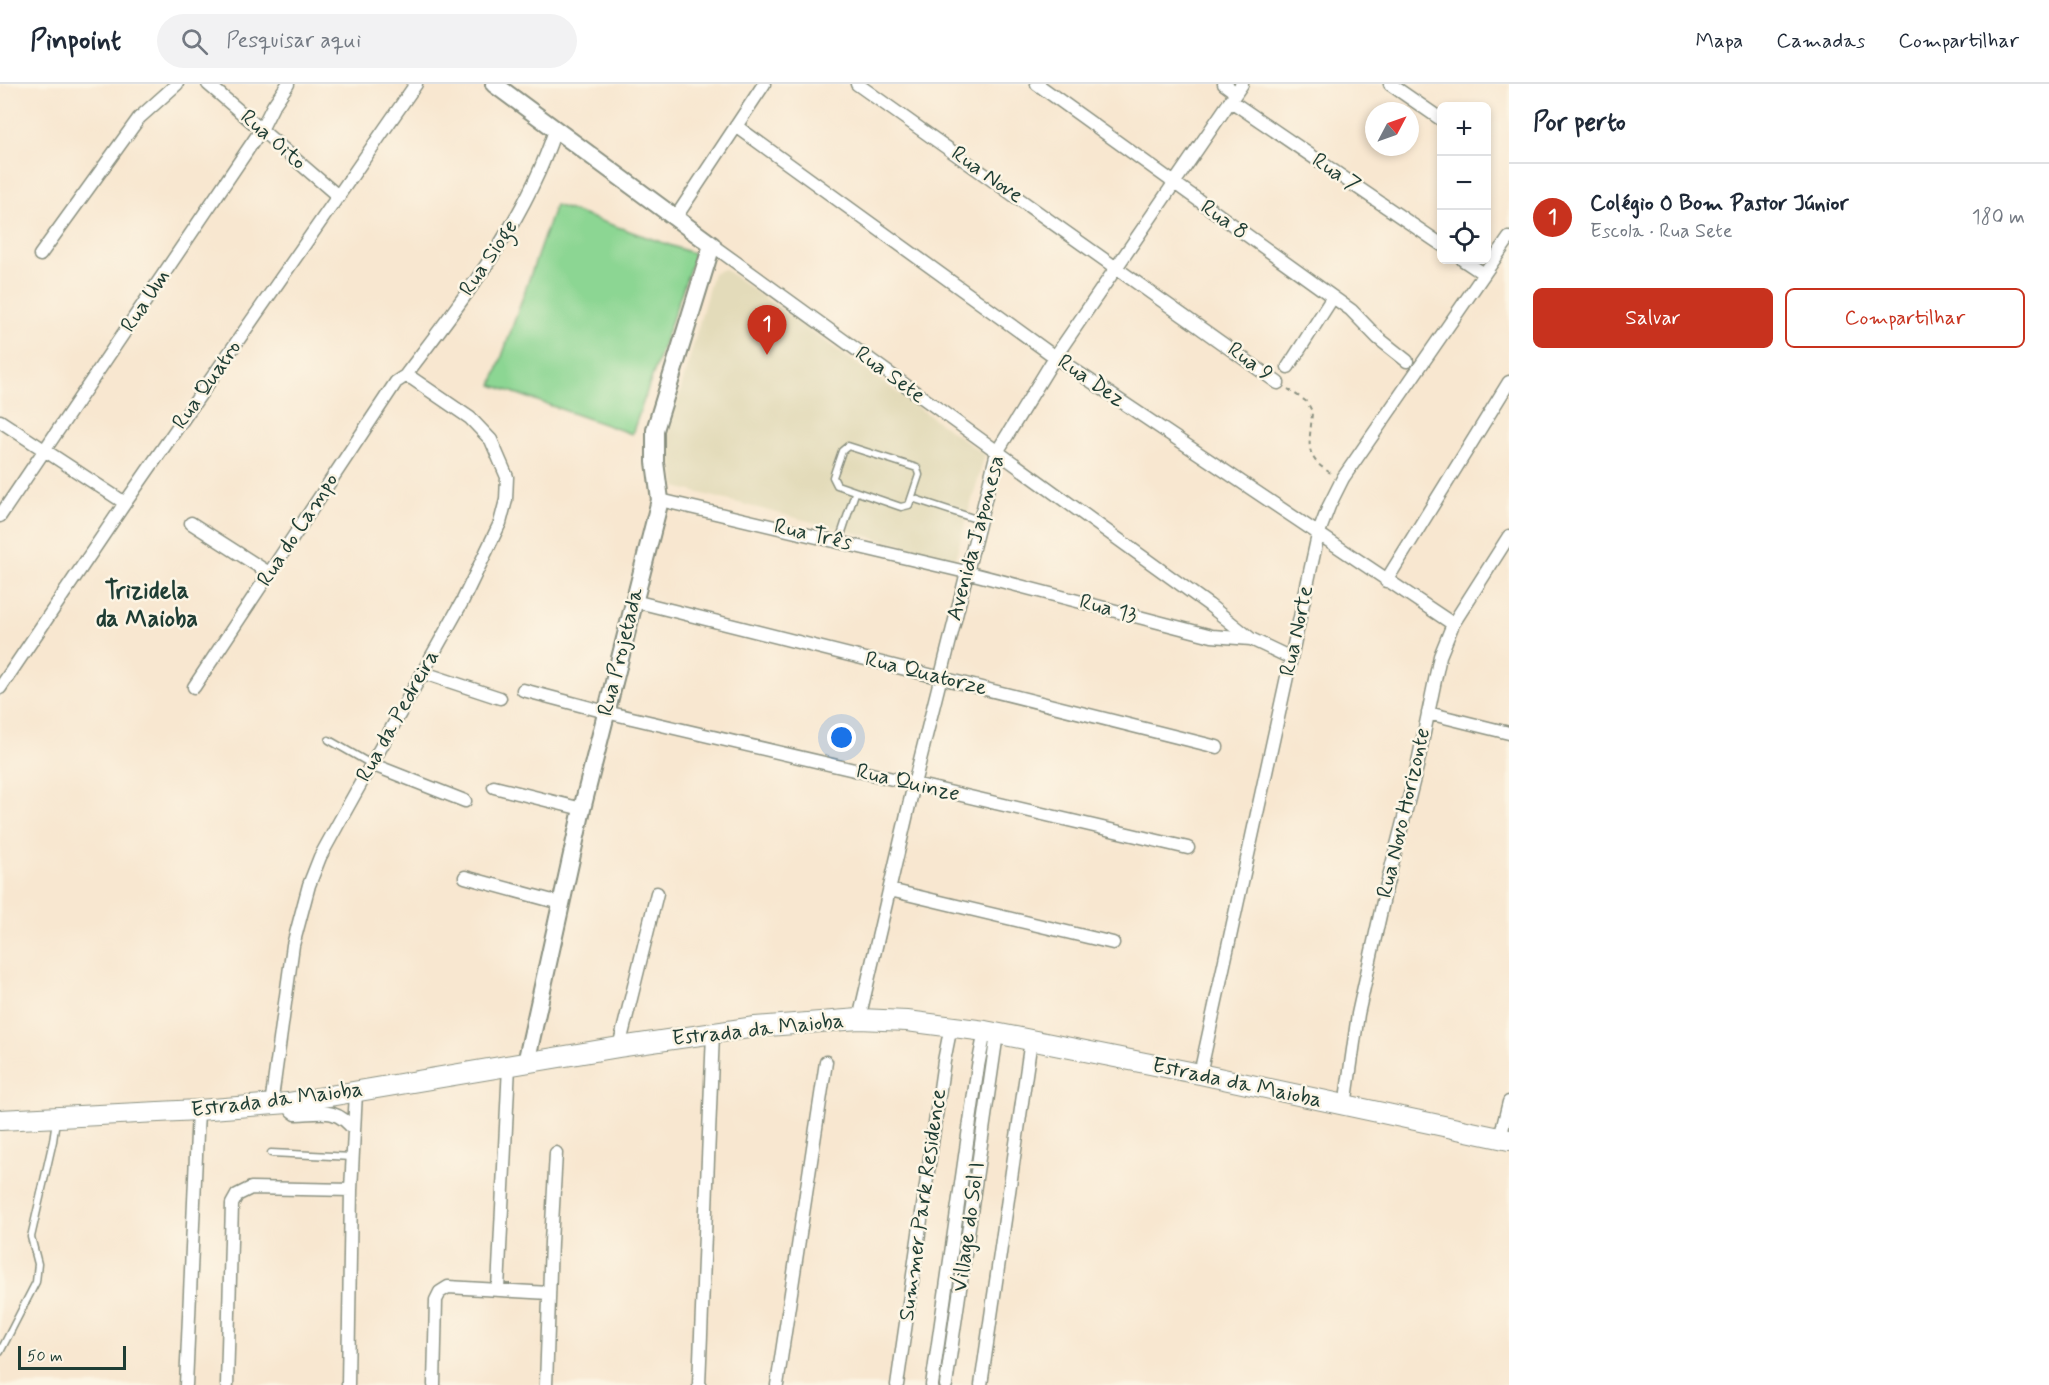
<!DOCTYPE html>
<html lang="pt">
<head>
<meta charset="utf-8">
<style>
  :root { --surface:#fff; --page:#f2f2f3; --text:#1f2937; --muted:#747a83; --line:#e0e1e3; --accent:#c8321e }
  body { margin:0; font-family:Mynerve,sans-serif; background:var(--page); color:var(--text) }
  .controls { position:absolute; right:18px; top:18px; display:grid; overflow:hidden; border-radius:9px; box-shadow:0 3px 9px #0003 }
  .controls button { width:54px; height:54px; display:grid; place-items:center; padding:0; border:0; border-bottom:2px solid var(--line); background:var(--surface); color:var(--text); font:30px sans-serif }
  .compass { position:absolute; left:1365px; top:18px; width:54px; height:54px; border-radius:50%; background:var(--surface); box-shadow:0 3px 9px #0003; rotate:49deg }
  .scale { position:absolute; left:18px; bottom:15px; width:108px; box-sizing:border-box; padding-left:6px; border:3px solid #1f3d34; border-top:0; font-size:16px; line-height:21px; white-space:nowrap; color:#1f3d34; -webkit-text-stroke:4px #fcf5e5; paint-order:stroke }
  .you { position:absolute; left:842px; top:654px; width:21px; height:21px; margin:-15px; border:4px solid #fff; border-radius:50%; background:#1a73e8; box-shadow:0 0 0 9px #1a73e833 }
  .badge { display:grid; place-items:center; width:39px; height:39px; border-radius:50%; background:var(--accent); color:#fff; font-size:20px; font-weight:700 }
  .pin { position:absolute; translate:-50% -50px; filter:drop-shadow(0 2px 3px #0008) }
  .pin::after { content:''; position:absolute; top:32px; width:21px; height:18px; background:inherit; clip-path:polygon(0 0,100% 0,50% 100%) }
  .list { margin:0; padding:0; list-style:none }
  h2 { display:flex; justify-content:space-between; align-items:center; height:78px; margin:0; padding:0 24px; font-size:26px }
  h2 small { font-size:20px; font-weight:400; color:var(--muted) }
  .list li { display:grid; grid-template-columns:39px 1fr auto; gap:18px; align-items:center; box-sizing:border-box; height:108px; padding:0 24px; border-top:2px solid var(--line) }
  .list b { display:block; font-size:22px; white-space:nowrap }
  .list p { margin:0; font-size:20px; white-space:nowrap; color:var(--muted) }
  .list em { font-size:20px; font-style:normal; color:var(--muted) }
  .actions { display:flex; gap:12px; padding:18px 24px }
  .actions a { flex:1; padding:14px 0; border:2px solid var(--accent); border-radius:9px; text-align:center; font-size:21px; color:var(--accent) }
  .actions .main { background:var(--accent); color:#fff }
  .icon { flex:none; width:33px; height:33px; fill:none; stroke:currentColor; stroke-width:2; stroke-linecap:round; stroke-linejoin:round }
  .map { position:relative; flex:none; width:1509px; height:1301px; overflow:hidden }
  header { display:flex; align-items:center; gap:36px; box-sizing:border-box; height:84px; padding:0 30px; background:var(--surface); border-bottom:2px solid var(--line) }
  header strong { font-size:28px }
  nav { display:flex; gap:33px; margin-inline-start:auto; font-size:21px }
  .search { width:420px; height:54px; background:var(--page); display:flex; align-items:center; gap:15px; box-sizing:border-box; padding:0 21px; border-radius:33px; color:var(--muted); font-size:22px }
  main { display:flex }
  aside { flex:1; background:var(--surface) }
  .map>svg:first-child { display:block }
  .built { fill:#e3dbba }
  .green { fill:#8cd693; stroke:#568a64; stroke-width:1.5 }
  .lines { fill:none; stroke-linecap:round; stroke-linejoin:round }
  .lane-casing { stroke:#8c9282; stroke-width:9 }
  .street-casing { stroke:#8c9282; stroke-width:15 }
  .secondary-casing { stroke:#8c9282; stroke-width:20 }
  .primary-casing { stroke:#8c9282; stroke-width:22 }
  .path { stroke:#8c9282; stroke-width:2; stroke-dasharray:4.5 4.5; stroke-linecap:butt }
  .lane { stroke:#fff; stroke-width:6 }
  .street { stroke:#fff; stroke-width:12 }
  .secondary { stroke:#fff; stroke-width:16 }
  .primary { stroke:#fff; stroke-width:20 }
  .labels { text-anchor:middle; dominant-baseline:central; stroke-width:5; stroke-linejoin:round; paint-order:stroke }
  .street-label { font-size:22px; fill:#1f3d34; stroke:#fcf5e5 }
  .neighbourhood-label { font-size:24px; font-weight:bold; fill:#1f3d34; stroke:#fcf5e5 }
</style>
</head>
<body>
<header>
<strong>Pinpoint</strong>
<div class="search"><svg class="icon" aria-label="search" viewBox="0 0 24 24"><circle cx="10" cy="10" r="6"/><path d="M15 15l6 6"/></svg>Pesquisar aqui</div>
<nav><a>Mapa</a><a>Camadas</a><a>Compartilhar</a></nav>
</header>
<main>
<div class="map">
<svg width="1509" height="1301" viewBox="0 0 1509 1301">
  <rect width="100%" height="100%" fill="#fcf5e5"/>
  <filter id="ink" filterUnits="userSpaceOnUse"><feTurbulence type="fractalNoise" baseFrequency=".0167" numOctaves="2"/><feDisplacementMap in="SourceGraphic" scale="12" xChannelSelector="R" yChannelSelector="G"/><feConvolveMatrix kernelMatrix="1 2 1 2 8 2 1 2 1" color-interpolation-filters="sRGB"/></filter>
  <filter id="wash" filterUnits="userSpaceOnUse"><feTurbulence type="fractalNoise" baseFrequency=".008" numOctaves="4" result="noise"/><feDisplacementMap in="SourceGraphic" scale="24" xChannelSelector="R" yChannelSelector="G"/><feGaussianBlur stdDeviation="1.35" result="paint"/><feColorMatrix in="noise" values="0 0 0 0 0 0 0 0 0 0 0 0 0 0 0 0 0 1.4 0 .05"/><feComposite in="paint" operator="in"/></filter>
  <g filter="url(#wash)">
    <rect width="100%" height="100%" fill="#f8e7d0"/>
    <path class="built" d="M724,185L985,371L955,475L676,403L668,352L713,189Z"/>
    <path class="green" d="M555,121L695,170L632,350L492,301Z"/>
  </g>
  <g filter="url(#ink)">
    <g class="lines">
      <defs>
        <path id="lane" d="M848,362L917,384L919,391L909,421L901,423L837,401L833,393L842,367Z
          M912,414L979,436
          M839,457L855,409
          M329,656L371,680
          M271,1069L352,1073
          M0,1268L36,1198L38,1180L31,1153L53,1057L56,1036"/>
        <path id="street" d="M208,0L339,113
          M857,0L1278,299
          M1037,0L1351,226L1378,254L1407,277
          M1224,0L1236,9
          M1390,0L1442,36
          M1231,17L1442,161
          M736,42L1055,273L1453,540
          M676,133L764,0
          M712,161L1209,521L1251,555L1291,574
          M40,171L139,34L177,0
          M1463,176L1484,190
          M1288,283L1333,213
          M0,337L125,419
          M660,416L966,488L1212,552L1251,555
          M0,432L261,46L273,22L288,0
          M191,439L269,489
          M1386,497L1509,298
          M634,517L1217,663
          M424,589L500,614
          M194,603L396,298L405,292C463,215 525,139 555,46
          M0,604L125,419L416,0
          M523,606L606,628L1188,764
          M1428,629L1509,649
          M371,680L465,717
          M494,703L582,725
          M465,793L560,819
          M890,806L1113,859
          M859,935L914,700L997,368L1055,273L1242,0
          M619,963L657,809
          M1200,990L1318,451L1329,422L1343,394L1509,154
          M288,1019L292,1027L296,1030C323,1029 336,1023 354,1046
          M271,1021L293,861L309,801L320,773L337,742L462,518L500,439L506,416L507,393L491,356L470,334L413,295L405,292
          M1345,1022L1358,930L1386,804L1417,683L1440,572L1453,540L1509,452
          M1500,1054L1509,1018
          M498,1205L509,982
          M186,1301L198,1026
          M227,1301L232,1120L237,1111L251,1104L351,1106
          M348,1301L351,1106L356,1008
          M434,1301L436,1216L440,1208L448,1203L549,1209
          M546,1301L551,1158L556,1069
          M699,1301L713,949
          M777,1301L826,978
          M897,1301L944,977L951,942
          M932,1301L978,982L985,947
          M946,1301L997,950
          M981,1301L1031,956"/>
        <path id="secondary" d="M494,0L712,161L655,346V378L660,416L582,725L526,979"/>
        <path id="primary" d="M0,1036L198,1026L288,1019L619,963L755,943L859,935L907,937L985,947L1200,990L1509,1056"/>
      </defs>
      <use href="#lane" class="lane-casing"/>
      <use href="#street" class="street-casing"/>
      <use href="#secondary" class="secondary-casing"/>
      <use href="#primary" class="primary-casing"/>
      <path class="path" d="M1288,305L1307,318L1312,327C1311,358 1301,372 1331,389"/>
      <use href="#lane" class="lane"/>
      <use href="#street" class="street"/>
      <use href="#secondary" class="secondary"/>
      <use href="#primary" class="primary"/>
    </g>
  </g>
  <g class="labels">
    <g class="street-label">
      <text transform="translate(273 56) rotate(41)">Rua Oito</text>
      <text transform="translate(1336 89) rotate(34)">Rua 7</text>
      <text transform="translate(987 91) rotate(35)">Rua Nove</text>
      <text transform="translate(1224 136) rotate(35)">Rua 8</text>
      <text transform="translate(489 174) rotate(-56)">Rua Sioge</text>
      <text transform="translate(146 217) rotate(-56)">Rua Um</text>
      <text transform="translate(1250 278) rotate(36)">Rua 9</text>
      <text transform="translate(890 291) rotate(36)">Rua Sete</text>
      <text transform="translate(1091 297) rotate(34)">Rua Dez</text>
      <text transform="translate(207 301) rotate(-55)">Rua Quatro</text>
      <text transform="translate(298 446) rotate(-57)">Rua do Campo</text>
      <text transform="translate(813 451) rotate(13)">Rua Três</text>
      <text transform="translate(976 454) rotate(-75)">Avenida Japonesa</text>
      <text transform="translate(1108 525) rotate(15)">Rua 13</text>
      <text transform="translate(1297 547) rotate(-78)">Rua Norte</text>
      <text transform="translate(621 568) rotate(-76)">Rua Projetada</text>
      <text transform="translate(926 590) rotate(14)">Rua Quatorze</text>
      <text transform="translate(398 632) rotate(-61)">Rua da Pedreira</text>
      <text transform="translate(908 699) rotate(13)">Rua Quinze</text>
      <text transform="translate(1404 729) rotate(-77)">Rua Novo Horizonte</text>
      <text transform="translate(758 946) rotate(-6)">Estrada da Maioba</text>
      <text transform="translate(1237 999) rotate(12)">Estrada da Maioba</text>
      <text transform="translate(277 1016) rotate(-7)">Estrada da Maioba</text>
      <text transform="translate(923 1121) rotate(-82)">Summer Park Residence</text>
      <text transform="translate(969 1143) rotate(-82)">Village do Sol I</text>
    </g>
    <g class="neighbourhood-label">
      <text x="147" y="507">Trizidela<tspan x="147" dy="28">da Maioba</tspan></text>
    </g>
  </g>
</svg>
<div class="controls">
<button>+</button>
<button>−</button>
<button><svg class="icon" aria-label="locate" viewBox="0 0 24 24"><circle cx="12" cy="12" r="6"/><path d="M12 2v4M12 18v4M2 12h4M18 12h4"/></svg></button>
</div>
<svg class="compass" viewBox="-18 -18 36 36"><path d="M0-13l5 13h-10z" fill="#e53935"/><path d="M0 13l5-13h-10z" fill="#747a83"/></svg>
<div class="scale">50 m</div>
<div class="you"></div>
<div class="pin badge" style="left:767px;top:271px">1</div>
</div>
<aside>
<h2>Por perto<small></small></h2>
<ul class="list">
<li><span class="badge">1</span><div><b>Colégio O Bom Pastor Júnior</b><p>Escola · Rua Sete</p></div><em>180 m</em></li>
</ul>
<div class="actions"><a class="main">Salvar</a><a>Compartilhar</a></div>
</aside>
</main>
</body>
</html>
